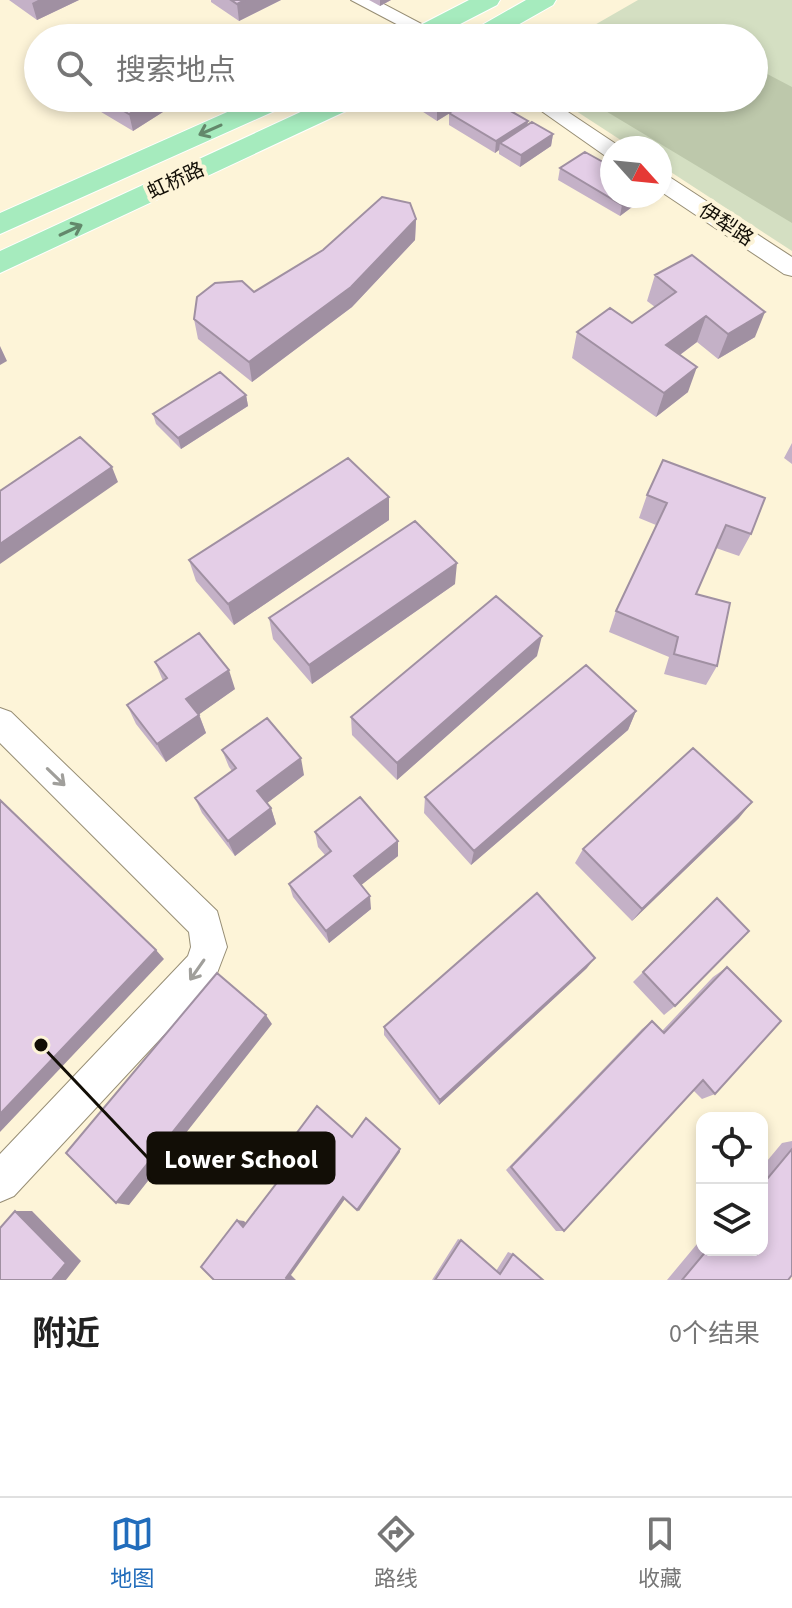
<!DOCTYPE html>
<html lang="zh">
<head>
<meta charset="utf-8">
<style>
  :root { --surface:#fff; --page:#f2f2f2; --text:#222; --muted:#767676; --line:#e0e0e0; --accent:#216cbb }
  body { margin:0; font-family:"Source Sans 3","Noto Sans SC",sans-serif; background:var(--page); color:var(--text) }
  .controls { position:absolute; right:24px; bottom:24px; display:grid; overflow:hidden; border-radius:16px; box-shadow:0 4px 12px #0003 }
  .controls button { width:72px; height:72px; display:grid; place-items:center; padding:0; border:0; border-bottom:2px solid var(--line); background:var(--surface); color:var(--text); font:40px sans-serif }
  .compass { position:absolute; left:600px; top:136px; width:72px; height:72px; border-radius:50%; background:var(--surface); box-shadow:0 4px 12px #0003; rotate:117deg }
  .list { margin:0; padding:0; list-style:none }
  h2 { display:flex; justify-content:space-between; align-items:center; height:104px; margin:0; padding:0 32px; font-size:34px }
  h2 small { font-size:26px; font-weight:400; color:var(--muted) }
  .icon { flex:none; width:44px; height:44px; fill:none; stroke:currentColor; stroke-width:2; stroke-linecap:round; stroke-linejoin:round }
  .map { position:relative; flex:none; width:792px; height:1280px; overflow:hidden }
  .search { position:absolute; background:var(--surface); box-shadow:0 4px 12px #0003; left:24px; right:24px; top:24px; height:88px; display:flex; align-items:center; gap:20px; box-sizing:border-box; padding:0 28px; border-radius:44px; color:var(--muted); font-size:30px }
  .sheet { height:216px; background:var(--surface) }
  nav { display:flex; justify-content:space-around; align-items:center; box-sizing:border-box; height:112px; border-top:2px solid var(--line); background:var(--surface); font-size:22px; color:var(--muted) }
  nav a { display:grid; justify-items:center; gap:4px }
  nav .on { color:var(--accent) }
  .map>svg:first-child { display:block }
  .green { fill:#d4dfc2 }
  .forest { fill:#bdc8ab }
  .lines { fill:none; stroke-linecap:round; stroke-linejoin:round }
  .minor-casing { stroke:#978e75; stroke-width:2 }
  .major-casing { stroke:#fff; stroke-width:2 }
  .minor { fill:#fff; fill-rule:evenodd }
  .major { fill:#a6ebbe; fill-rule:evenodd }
  .wall { fill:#c4b1c7 }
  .shaded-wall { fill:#a090a2 }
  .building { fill:#e4cee7; stroke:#a090a2; stroke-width:2 }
  .oneway { stroke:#63886b }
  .oneway2 { stroke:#a09f9b }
  .labels { text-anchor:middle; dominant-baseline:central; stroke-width:8; stroke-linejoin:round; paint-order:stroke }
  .far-street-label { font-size:20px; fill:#120e06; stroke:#fdf4d8 }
  .leader { fill:none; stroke:#120e06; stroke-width:3 }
  .callout-dot { fill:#120e06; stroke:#fdf4d8; stroke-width:3 }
  .callout { fill:#120e06; stroke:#120e06; stroke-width:3 }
  .callout-label { font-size:26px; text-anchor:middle; font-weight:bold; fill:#fff }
</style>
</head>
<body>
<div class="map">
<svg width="792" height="1280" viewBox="0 0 792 1280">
  <rect width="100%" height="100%" fill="#fdf4d8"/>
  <path class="green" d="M638,0H792V251L660,165V148H633L556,98H754V38H572Z"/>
  <path class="forest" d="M754,67L792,87V223L594,104L603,98H754Z"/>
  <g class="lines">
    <defs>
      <path id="minor" d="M351,0H376L448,38H423Z
        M523,98H547L622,148H612V157L604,155Z
        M660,174L668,176L792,257V276L784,274L660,191Z
        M0,708L11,712L217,911L227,947L214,981L14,1196L0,1202V1154L188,956L191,947L189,932L0,743Z"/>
      <path id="major" d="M469,0H500L497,5L433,38H401L405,33Z
        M526,0H556L553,5L495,38H464L468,33Z
        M259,98H294L290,104L0,234V213Z
        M331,98H365L361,104L0,273V251Z"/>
    </defs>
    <use href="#minor" class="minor-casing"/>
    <use href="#major" class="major-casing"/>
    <use href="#minor" class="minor"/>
    <use href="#major" class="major"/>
  </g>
  <path class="wall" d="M9,0H79L37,20Z
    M211,0H281L239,21L211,2Z
    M369,0H391L380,6Z
    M81,98H185L133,131L81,100Z
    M418,98H470L469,101L528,121L527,125L553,134L551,146L520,167L499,154V150L495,153L449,125V113L463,105L437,121L417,108Z
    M560,168L612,196H644V198L620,216L558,180Z
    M416,219L415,240L352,307L252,382L198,339L194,319Z
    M655,275L755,337L718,359L697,342L680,355L688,392L656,417L572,358L577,332L632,323L655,307L647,301Z
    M246,395L248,406L181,449L156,424L153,414Z
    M792,443V464L784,458Z
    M647,495L751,534L739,556L716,548L696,594L717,666L706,685L664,674L669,657L609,632L616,611L656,525L639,518Z
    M389,497V520L234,625L196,581L189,560Z
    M455,584L312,684L273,639L269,618Z
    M537,656L397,780L352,735L351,717Z
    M155,662L235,689L199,714L206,733L166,762L136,724L127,705L163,681Z
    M636,711L628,730L471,865L424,813L425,797Z
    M222,750L304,775L267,803L271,808L276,824L235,856L202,813L195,798L232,771L229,767Z
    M739,818L632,921L575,863L583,849Z
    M315,832L398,856L361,885L371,909L329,943L293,897L289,884L325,855L318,847Z
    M717,898L675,1006L664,1015L633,982Z
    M727,967L715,1094L702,1099L693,1090L564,1231H556L506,1170L642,1029L652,1021L662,1031L713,977Z
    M587,968L439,1105L384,1035V1027Z
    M792,1141V1275L788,1280H667L702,1238V1250H762V1167L782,1143Z
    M458,1239L461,1240L496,1271L508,1252L513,1254L543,1280H432Z"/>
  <path class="shaded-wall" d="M38,0H79L37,20L32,3Z
    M245,0H281L239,21L237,4Z
    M380,0H391L380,6Z
    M155,98H185L133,131L129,114Z
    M455,98H469V101L437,121V109Z
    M528,121L526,132L500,143L499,150L495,153L496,141Z
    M553,134L551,146L520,167L521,155Z
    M634,196H644V198L620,216L622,205Z
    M416,219L415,240L352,307L252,382L249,362Z
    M765,312L755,337L718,359L728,334Z
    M706,316L697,342L658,371L666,345Z
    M0,346L7,361L0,365Z
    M697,367L688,392L656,417L664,393Z
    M246,395L248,406L181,449L178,438Z
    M112,467L118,482L0,564V544Z
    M389,497V520L234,625L228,604Z
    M457,563L455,584L312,684L309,665Z
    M542,636L537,656L397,780V763Z
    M229,670L235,689L194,718L186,699Z
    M636,711L628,730L471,865L474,851Z
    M199,715L206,733L166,762L157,744Z
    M301,758L304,775L262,807L257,791Z
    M752,802L739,818L632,921L642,909Z
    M271,808L276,824L235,856L228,841Z
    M398,841V856L355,890L354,876Z
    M370,896L371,909L329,943L326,931Z
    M156,950L164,959L0,1132V1114Z
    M595,958L587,968L439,1105L440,1100Z
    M266,1015L272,1024L129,1205L116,1203Z
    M400,1149V1152L359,1211L357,1210Z
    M343,1197L345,1199L291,1275L296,1280H288L286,1278Z
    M15,1211H32L81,1261L66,1280H52Z
    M237,1220L244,1221L250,1227H243Z"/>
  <path class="building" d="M231,0H245L237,4Z
    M102,98H155L129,114Z
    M420,98H455L437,109Z
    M474,98H488L528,121L496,141L449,113Z
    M532,122L553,134L521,155L500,143Z
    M585,152L612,167V196H634L622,205L560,168Z
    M382,197L410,203L416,219L351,287L249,362L194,319L197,297L215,283L242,281L254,292L323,250Z
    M692,255L765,312L728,334L706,316L666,345L697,367L664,393L577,332L610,308L632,323L676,292L655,275Z
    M220,372L246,395L178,438L153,414Z
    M80,437L112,467L0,544V491Z
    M348,458L389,497L228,604L189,560Z
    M663,460L765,498L751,534L726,525L696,594L730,603L717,666L674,654L678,637L616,611L667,503L647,495Z
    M415,521L457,563L309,665L269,618Z
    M496,596L542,636L397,763L351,717Z
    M199,633L229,670L186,699L199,715L157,744L127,705L167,678L155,662Z
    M586,665L636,711L474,851L425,797Z
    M267,718L301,758L257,791L271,808L228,841L195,798L236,768L222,750Z
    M693,748L752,802L642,909L583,849Z
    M360,797L398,841L354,876L370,896L326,931L289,884L331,851L315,832Z
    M0,800L156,950L0,1114Z
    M537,893L595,958L440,1100L384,1027Z
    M717,898L749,931L675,1006L643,972Z
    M727,967L781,1021L715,1094L703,1080L564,1231L511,1167L652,1021L664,1033Z
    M217,973L266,1015L116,1203L66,1153Z
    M317,1106L352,1137L366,1118L400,1149L357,1210L343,1197L286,1278L288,1280H214L201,1267L237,1220L243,1227L282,1176L272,1166Z
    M792,1149V1275L788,1280H682L707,1250H762V1185Z
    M15,1211L66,1263L52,1280H0V1228Z
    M461,1240L500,1274L513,1254L543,1280H435Z"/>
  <defs><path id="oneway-shaft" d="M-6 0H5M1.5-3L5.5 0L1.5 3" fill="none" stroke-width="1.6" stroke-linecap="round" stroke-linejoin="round" transform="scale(2)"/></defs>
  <g class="oneway">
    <use href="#oneway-shaft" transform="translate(210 130) rotate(156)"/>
    <use href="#oneway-shaft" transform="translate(71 230) rotate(-25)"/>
  </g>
  <g class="oneway2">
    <use href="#oneway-shaft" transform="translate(56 777) rotate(44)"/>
    <use href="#oneway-shaft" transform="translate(197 970) rotate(125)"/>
  </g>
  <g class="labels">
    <g class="far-street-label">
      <text transform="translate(176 181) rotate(-25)">虹桥路</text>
      <text transform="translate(726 225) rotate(33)">伊犁路</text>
    </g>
  </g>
  <path class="leader" d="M41 1045L148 1158"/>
  <circle class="callout-dot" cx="41" cy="1045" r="8"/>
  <rect class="callout" x="148" y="1133" width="186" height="50" rx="8"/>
  <g class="callout-label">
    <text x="241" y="1168">Lower School</text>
  </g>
</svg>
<div class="controls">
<button><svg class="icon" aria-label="locate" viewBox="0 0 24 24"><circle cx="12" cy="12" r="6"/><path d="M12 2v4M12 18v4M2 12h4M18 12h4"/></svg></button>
<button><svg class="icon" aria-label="layers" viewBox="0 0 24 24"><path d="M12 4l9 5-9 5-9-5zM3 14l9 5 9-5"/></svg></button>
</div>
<svg class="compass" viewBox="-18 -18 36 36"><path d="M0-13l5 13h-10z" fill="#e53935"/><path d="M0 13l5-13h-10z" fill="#767676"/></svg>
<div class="search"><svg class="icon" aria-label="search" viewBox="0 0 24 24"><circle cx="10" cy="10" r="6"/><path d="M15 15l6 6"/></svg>搜索地点</div>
</div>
<section class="sheet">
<h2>附近<small>0个结果</small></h2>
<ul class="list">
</ul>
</section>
<nav>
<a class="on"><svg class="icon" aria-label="map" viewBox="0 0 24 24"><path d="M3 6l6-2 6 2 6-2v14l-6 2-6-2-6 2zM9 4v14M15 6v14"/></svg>地图</a>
<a><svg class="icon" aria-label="directions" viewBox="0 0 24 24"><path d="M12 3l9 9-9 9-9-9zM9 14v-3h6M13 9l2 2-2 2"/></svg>路线</a>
<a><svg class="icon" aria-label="saved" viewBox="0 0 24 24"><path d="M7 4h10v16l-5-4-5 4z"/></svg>收藏</a>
</nav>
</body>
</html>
